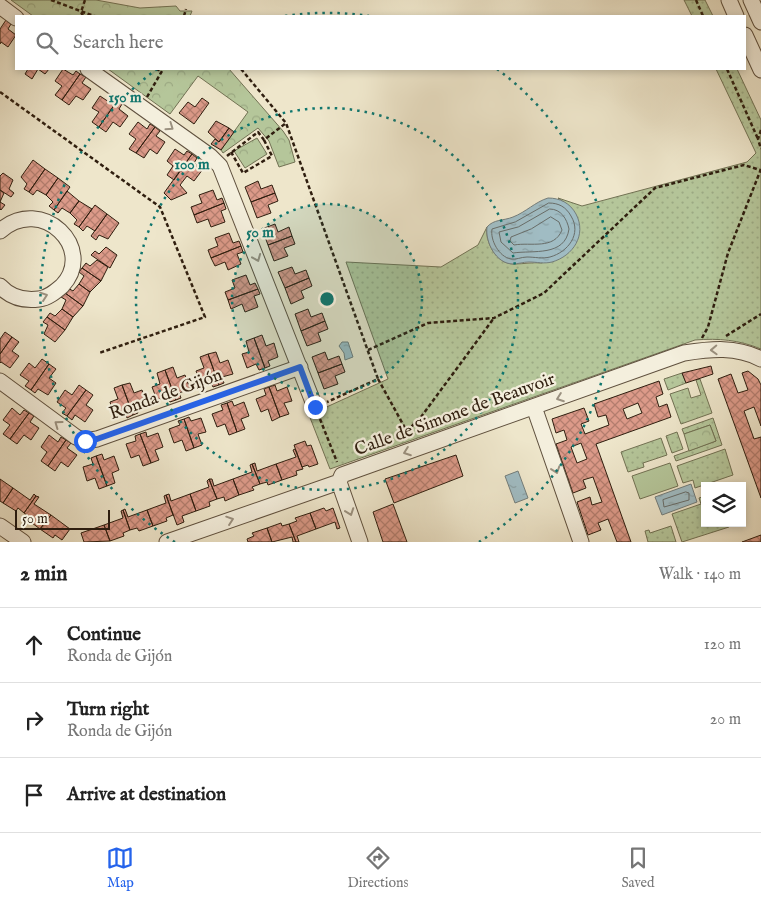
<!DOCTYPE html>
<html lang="en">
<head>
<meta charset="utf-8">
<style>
  :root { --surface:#fff; --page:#f2f2f2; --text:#222; --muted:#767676; --line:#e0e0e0; --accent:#2563eb }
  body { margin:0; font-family:"IM FELL English",serif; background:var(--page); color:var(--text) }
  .controls { position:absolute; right:15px; bottom:15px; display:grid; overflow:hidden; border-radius:0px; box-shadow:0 2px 8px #0003 }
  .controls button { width:45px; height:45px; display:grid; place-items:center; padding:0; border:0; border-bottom:1px solid var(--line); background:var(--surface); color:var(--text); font:25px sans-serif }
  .scale { position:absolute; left:15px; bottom:12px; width:95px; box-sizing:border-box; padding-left:5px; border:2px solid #2f1e0f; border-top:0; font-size:14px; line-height:18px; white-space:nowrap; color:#2f1e0f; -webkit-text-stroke:4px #f4efdd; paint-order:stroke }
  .stop { position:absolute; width:15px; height:15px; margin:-11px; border:4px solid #2563eb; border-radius:50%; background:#fff }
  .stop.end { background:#2563eb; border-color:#fff; box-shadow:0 1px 5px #0008 }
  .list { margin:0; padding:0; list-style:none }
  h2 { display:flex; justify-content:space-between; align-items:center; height:65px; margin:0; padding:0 20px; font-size:21px }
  h2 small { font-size:16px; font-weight:400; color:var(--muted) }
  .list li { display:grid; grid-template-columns:32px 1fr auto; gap:15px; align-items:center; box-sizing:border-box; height:75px; padding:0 20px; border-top:1px solid var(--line) }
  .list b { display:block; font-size:19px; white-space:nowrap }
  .list p { margin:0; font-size:16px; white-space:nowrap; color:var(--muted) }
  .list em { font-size:16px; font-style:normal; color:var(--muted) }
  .icon { flex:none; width:28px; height:28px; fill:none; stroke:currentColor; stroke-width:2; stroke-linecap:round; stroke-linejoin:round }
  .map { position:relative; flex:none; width:761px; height:542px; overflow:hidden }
  .search { position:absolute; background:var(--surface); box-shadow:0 2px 8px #0003; left:15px; right:15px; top:15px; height:55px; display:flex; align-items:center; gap:12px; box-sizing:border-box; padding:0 18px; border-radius:0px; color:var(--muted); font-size:19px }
  .sheet { height:290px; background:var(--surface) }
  nav { display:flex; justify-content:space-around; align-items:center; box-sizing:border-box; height:70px; border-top:1px solid var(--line); background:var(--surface); font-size:14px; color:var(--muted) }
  nav a { display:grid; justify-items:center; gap:2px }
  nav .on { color:var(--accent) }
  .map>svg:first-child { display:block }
  .grass { fill:url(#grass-dots); stroke:#727254 }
  .park { fill:url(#park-crowns); stroke:#727254 }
  .pitch { fill:#b5c69a; stroke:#727254 }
  .water { fill:url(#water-ripples); stroke:#737d7b }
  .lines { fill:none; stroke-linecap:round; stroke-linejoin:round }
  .shore { stroke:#686d69; stroke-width:1 }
  .building { fill:url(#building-cross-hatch); stroke:#2f1e0f; fill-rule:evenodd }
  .minor-casing { stroke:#5f503e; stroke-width:17 }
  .path { stroke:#2f1e0f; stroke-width:2.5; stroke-dasharray:4 2.5; stroke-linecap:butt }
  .minor { stroke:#f4efdd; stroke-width:15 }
  .oneway { stroke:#9b9180 }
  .route { stroke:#2563eb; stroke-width:6 }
  .ring { fill:none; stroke:#0f766e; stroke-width:2.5; stroke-dasharray:2.5 5 }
  .labels { text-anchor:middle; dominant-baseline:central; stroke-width:4.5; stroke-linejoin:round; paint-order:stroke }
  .street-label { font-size:18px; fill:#2f1e0f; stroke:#f4efdd }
  .centre { fill:#0f766e; stroke:#f4efdd; stroke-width:2.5 }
  .ring-label { font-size:15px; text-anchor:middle; font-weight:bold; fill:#0f766e; stroke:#f4efdd; stroke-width:4.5; stroke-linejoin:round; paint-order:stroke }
</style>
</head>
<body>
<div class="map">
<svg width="761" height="542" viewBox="0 0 761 542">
  <defs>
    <pattern id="grass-dots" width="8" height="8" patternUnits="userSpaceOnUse" patternTransform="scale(1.25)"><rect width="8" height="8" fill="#b5c69a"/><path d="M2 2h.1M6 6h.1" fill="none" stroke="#9caa84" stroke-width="1.8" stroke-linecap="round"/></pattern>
    <pattern id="park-crowns" width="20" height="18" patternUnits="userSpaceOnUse" patternTransform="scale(1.25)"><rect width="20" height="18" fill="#b5c69a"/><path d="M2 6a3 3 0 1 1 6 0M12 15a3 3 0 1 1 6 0" fill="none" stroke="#9caa84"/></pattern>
    <pattern id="water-ripples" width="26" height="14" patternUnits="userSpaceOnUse" patternTransform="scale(1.25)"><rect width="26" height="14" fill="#a0bcc3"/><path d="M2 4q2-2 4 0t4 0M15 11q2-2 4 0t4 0" fill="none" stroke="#8aa1a6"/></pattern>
    <pattern id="building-cross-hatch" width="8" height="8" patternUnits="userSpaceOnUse" patternTransform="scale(1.25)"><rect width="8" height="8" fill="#dc9a89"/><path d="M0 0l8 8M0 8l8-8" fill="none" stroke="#b37d6e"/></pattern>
  </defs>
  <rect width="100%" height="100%" fill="#eee6cb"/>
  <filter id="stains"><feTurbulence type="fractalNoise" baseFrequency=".004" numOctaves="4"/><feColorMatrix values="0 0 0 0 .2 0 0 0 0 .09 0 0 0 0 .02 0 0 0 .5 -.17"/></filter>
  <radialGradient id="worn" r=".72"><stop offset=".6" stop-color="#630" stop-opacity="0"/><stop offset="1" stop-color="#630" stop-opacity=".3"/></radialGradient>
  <path class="grass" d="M684,0H705L713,16H692Z
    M716,69H737L761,120V349C739,340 719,338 695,340L330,469L309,415L388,379L346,262L441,267L478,245L487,227C485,242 496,264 514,264C524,264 532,262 542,263L569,206L558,198L582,206L747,162L756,153Z
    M682,373L686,383L668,390L664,379Z
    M700,379L712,413L681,424L670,394L688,388L691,398L701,395L696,380Z
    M713,418L722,445L676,461L674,456L716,441L710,425L684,434L682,429Z
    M677,432L683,449L672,453L666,436Z
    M661,438L667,455L643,463L644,467L628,472L621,452Z
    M725,449L733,475L695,488L693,480L683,483L677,466Z
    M705,496V523H727L729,527L682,542L672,514L701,504L699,498Z
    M671,526L676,542H648L645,531L649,530L650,533Z"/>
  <path class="park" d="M11,0H96L140,8L176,6L180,11H192L190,16H33Z
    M108,69H229L283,131L289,140L295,162L279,167L269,141L258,128L223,153L221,150L248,112L198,76L170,114Z
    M257,138L267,154L245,168L234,151Z
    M710,425L716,441L689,451L684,434Z"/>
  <path class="pitch" d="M670,463L678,486L640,499L632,476Z"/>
  <path class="water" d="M548,198C560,198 570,203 576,214C587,235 573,256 552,262C544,264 537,262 529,262C523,262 518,264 513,264C496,264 485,242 487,227C494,219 503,221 513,217C526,212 535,202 548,198Z
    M342,342H348L353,357L345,360L344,353L339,346Z
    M518,471L528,498L515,503L505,476Z
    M691,484L697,502L662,515L655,497Z"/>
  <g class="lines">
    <path class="shore" d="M549,203C559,203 566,207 571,216C582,234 568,252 550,257C542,259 535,257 527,257C521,257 516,260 511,259C499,257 490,240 492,229L515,222Z
      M550,209C561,209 567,219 569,229C565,257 533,250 513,253L501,242L499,232L518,227Z
      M551,217L559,222L562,230C554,250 531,242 514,245L510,241L511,237L531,229Z
      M686,492L689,493V500L664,507L663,500Z"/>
  </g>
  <path class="building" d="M6,20L11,24L8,29L16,35L8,47L1,42L0,44V29Z
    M28,69H49L45,74L38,69L32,79L25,74Z
    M63,69L73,75L76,71L80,74L62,100L55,95L62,86L55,81Z
    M80,74L86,77L82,83L91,89L83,100L76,96L69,105L62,100Z
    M100,96L109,102L113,97L117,101L99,127L92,122L99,112L92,108Z
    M202,98L209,103L194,124L179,113L188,102L195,107Z
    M117,101L122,104L119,109L128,116L120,127L113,122L106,132L99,127Z
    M216,121L229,128L219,142L208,132Z
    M138,122L147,129L150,124L155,127L136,153L129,149L136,139L129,134Z
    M155,127L160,131L156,136L165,142L157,154L150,149L144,158L136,153Z
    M229,128L234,132L221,150L211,144L215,139L219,142Z
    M175,149L184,155L187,151L192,154L174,180L167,175L173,166L167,161Z
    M192,154L197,158L194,163L203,169L194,181L187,176L180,185L187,193L171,200L164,193Z
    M33,160L45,169L29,192L24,189L27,184L21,177Z
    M45,169L58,178L46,195L37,190L33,195L29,192Z
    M3,173L13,180L9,189L14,193L11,197L0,190V176Z
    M58,178L70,187L54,210L49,206L53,202L46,195Z
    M258,181L261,189L272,185L275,193L251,202L245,187Z
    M0,190L4,193L0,202L5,205L1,210L0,209Z
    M213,190L217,200L222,198L224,203L194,215L191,207L202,203L199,195Z
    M67,191L79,201L70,213L62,208L58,213L54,210Z
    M275,193L278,201L268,205L271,213L257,218L251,202Z
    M79,201L92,209L79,227L74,224L77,220L70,213Z
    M224,203L226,209L221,211L225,222L211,227L208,219L197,223L194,215Z
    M95,205L107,214L95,231L87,226L83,231L79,227Z
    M107,214L119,223L108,239L99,235L96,240L91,236Z
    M275,224L278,232L289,227L292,236L268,245L262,229Z
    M229,233L233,243L239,241L241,246L211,258L208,250L218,246L215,238Z
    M292,236L295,244L284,248L288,256L274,261L268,245Z
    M241,246L243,252L237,254L241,264L228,270L225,262L215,266L211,258Z
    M106,247L117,255L110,268L91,255L95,251L99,254Z
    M97,260L108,267L101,281L82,268L86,263L90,266Z
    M292,267L295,274L306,270L309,278L285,288L278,272Z
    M82,268L101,281L90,292L79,284L84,276L79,272Z
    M246,275L250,285L255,283L258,289L228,300L225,292L235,288L232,280Z
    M309,278L312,286L301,291L304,298L291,304L285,288Z
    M79,284L90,292L83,306L65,293L68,288L73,291Z
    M258,289L260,294L254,296L258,307L245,312L242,304L231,309L228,300Z
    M65,293L83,306L73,317L62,309L66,300L61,297Z
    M62,309L73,317L65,330L47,317L50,313L55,316Z
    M308,309L311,317L322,313L325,321L301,331L295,314Z
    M47,317L65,330L55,342L44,334L48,325L43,322Z
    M325,321L328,329L318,333L321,341L307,346L301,331Z
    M5,332L12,337L0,354V339Z
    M262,335L266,346L274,343L278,357L268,361L270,366L265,368L254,338Z
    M12,337L19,342L12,351L19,356L10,368L1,362L0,363V354Z
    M254,338L265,368L259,370L256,364L247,368L242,354L249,352L246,341Z
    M216,352L220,363L228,360L233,374L222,377L224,383L219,385L208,354Z
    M325,352L328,360L339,356L342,364L318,373L312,357Z
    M208,354L219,385L213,387L210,381L201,384L196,371L204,368L200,357Z
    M42,359L49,364L31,390L25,386L29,381L20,375L29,363L35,368Z
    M49,364L56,369L49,378L56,383L48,395L38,389L35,393L31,390Z
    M342,364L345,372L335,376L338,384L324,389L318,373Z
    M711,366L713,374L686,383L682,373Z
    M173,367L177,378L185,375L190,389L179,393L181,398L176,400L165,370Z
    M165,370L176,400L170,402L168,396L157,400L152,387L160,384L157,373Z
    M748,371L758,379L761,385V426L754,407L744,411L754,439L761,437V498L718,379L731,374L738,393L748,390L742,373Z
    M659,381L663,394L656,397L659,407L667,404L671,417L596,444L631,542H617L608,519L598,523L601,530L588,535L577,502L590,497L592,505L602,502L593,477L583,480L586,488L573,493L556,444L567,440L564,430L556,433L552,419L584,408L589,421L581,424L585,434L609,425L606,415L598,417L594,404ZM638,403L642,413L627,419L623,409ZM581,443L587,459L577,463L571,447Z
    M130,383L134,393L142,390L147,404L136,408L138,413L133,415L122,385Z
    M79,385L86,390L67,416L62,413L66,408L57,402L65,390L72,395Z
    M122,385L133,415L127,418L125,412L114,415L110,402L118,399L114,388Z
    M275,385L277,391L287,387L292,401L284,403L289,414L280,417L269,387Z
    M269,387L280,417L272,421L268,409L261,412L256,399L266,395L264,389Z
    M86,390L93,395L86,405L93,410L85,422L75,415L72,420L67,416Z
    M232,401L234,406L244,402L249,416L241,419L245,429L237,432L227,403Z
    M227,403L237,432L229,435L225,424L217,427L212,414L223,410L221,405Z
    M12,408L20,415L24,410L29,413L10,439L3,434L10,425L3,420Z
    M29,413L34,416L30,422L39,428L31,440L24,435L17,444L10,439Z
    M189,417L191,421L201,418L206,432L198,434L202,445L194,448L184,419Z
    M184,419L194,448L186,451L182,440L174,443L169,429L180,425L178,421Z
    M146,432L147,437L158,433L163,447L155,450L159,460L151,463L140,434Z
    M140,434L151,463L143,466L139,455L131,458L126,444L136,441L135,436Z
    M49,435L58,442L61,437L66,440L48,466L41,461L47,452L41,447Z
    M66,440L71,443L67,448L77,455L68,467L61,462L55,471L48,466Z
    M305,441L307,446L311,445L318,464L309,467L308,465L302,467L294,445Z
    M295,449L303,469L296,471L297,475L282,480L276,464L296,457L293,450Z
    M102,454L104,460L114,456L119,470L112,473L115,483L107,486L96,456Z
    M456,455L463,476L394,503L385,479Z
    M96,456L107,486L99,489L95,478L87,481L83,467L93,464L91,458Z
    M255,463L257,471L276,464L282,480L268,485L267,482L260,484L252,464Z
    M252,464L260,484L252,487L254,490L239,495L233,479L252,472L250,465Z
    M0,479L13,488L3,503L0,501Z
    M209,479L217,499L209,502L210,506L196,511L190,494L209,487L207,481Z
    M209,479H212L214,486L233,479L239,495L225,501L224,497L217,499Z
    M13,488L30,500L34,494L36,496L24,513L18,508L16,511L3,503Z
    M169,494L171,501L190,494L196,511L182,516L184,522L177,525L166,495Z
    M166,495L173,515L166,518L167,521L153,526L147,510L166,503L164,496Z
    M36,496L39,497L34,504L51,515L40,529L28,520L30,517L24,513Z
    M393,504L407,542H383L373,512Z
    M324,508L326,511L333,508L340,528L337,529L335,522L316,529L310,513Z
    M125,509L128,517L147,510L153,526L139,531L137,528L130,530L123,510Z
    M123,510L130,530L123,533L124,536L110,541L104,525L123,518L121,511Z
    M310,513L316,529L297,536L299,542H296L289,524L297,521L295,518Z
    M51,515L70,529L62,540L55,535L53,538L40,529Z
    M281,523L282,526L289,524L296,542H293L292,537L272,542L267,528Z
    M104,525L110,541L84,542L81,533Z
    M267,528L272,542H248L247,539L254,536L252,533Z
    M761,535V542H742Z"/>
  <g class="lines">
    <defs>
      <path id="minor" d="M729,0L736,16
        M751,0L761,22
        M0,6L16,18
        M745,35L761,70
        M88,69L210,156L220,166L315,407
        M0,231C42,194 97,249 62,286C55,292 48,298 39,299C24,301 10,297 0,286
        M0,381L76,437L85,441L97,439L300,367
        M534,407L581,542
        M339,482L360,542
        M0,526L23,542
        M167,542L339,482L342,475L684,353C711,349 736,346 761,359"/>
    </defs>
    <use href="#minor" class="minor-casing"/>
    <path class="path" d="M51,0L94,16
      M696,0L703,16
      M83,16L81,12L85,0
      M184,16L186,9
      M241,69L286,123L378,379L327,402
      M727,69L758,139
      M0,92L160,207L205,317L99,353
      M147,97L162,71L156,69
      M761,130L758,139L761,149
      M231,152L243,173L272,156L264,140
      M227,156L258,132L264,140L286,123
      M726,336L761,314
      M702,338L708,327L728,253L761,169
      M368,350L428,323L494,318L544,293L655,188L744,165L760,170
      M378,379L410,437
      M320,419L337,462
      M407,431L421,417L494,318"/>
    <use href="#minor" class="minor"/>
  </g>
  <defs><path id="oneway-chevron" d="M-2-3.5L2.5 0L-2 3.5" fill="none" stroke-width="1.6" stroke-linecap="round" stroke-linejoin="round" transform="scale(1.25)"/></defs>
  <g class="oneway">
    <use href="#oneway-chevron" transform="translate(170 127) rotate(35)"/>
    <use href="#oneway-chevron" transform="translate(257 258) rotate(68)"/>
    <use href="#oneway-chevron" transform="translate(44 296) rotate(-19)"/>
    <use href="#oneway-chevron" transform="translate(714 350) rotate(178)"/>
    <use href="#oneway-chevron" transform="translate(560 398) rotate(160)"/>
    <use href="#oneway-chevron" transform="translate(58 424) rotate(-144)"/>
    <use href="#oneway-chevron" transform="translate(407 452) rotate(160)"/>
    <use href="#oneway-chevron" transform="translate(556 470) rotate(71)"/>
    <use href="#oneway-chevron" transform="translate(350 512) rotate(70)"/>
    <use href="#oneway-chevron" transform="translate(230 520) rotate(-19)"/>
  </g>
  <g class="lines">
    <path class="route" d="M85,441L97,439L300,367L315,407"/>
  </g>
  <circle cx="327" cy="299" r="95" fill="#0f766e" fill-opacity=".12"/>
  <g class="ring">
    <circle cx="327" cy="299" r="95"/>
    <circle cx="327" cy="299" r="191"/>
    <path d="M175 542A286 286 0 0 1 157 69M285 16A286 286 0 0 1 369 16M497 69A286 286 0 0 1 479 542"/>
  </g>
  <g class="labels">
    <g class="street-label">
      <text transform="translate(166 395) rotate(-20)">Ronda de Gijón</text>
      <text transform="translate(455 415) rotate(-20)">Calle de Simone de Beauvoir</text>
    </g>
  </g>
  <circle cx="327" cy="299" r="8" class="centre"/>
  <g class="ring-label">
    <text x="125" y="102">150 m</text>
    <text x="192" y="169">100 m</text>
    <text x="260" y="237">50 m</text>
  </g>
  <rect width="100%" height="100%" filter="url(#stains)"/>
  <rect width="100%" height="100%" fill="url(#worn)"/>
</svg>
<div class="controls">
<button><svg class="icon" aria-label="layers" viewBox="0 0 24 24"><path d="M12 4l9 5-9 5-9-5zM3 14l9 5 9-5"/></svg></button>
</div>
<div class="scale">50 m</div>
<div class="stop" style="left:85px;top:441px"></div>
<div class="stop end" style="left:315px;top:407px"></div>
<div class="search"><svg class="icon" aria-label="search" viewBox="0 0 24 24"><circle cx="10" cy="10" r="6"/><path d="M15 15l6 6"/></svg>Search here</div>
</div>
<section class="sheet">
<h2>2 min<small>Walk · 140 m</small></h2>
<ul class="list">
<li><svg class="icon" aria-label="ahead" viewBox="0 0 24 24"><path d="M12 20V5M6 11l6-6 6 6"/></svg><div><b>Continue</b><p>Ronda de Gijón</p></div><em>120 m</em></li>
<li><svg class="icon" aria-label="right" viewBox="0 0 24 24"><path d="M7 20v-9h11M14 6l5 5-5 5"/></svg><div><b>Turn right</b><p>Ronda de Gijón</p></div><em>20 m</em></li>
<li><svg class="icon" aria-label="arrive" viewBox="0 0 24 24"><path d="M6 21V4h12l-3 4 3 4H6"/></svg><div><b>Arrive at destination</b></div></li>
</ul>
</section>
<nav>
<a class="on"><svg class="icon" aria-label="map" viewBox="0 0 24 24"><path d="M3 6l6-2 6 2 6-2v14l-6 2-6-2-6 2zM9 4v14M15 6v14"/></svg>Map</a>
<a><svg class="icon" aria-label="directions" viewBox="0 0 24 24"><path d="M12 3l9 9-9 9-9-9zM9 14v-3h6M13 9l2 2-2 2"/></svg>Directions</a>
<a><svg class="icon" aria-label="saved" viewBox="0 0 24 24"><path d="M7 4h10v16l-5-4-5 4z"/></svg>Saved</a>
</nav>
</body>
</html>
